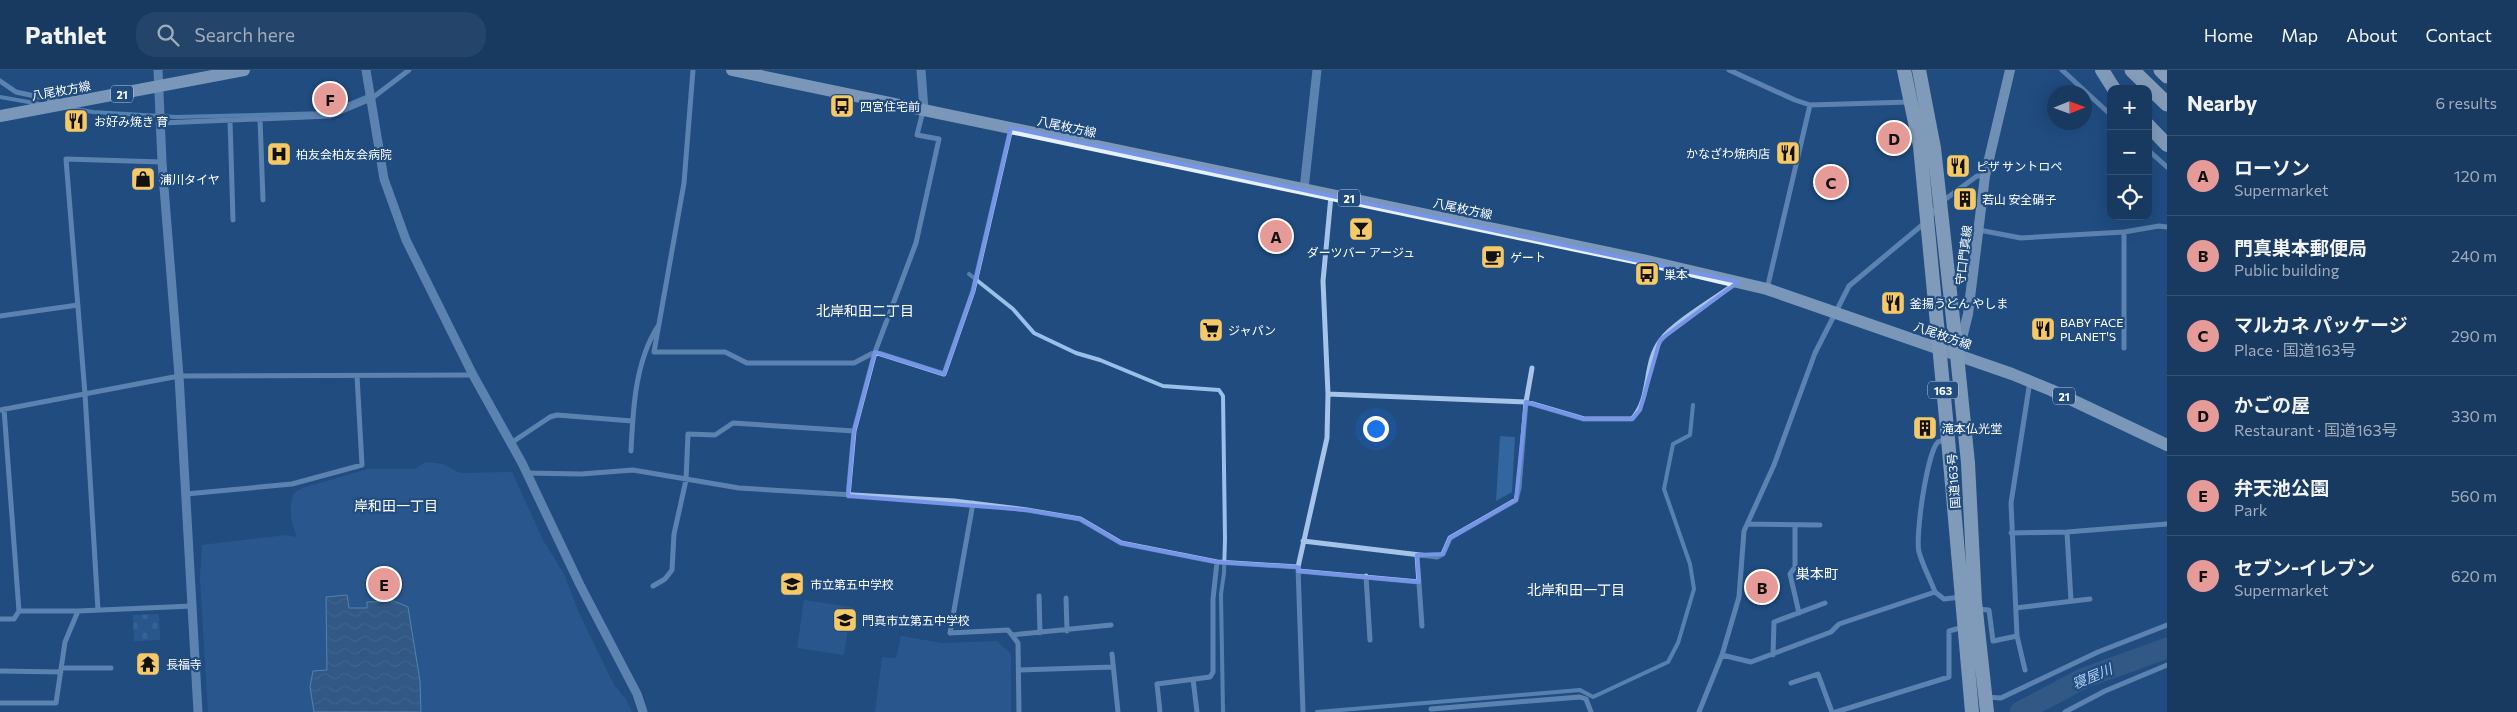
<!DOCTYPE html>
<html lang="en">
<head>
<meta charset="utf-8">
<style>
  :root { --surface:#183960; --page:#254469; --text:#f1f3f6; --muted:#9facbd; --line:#365375; --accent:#e69b98 }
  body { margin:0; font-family:Commissioner,"Noto Sans JP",sans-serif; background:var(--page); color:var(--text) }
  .controls { position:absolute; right:15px; top:15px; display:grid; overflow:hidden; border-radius:10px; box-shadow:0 5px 20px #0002 }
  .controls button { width:45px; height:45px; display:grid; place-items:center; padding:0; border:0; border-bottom:1px solid var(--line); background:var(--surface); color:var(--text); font:25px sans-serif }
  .compass { position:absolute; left:2047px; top:15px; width:45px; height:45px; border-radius:50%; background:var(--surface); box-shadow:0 5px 20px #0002; rotate:89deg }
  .you { position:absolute; left:1375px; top:358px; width:18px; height:18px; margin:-12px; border:4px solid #fff; border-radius:50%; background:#1a73e8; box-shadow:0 0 0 8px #1a73e833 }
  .badge { display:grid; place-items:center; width:32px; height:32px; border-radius:50%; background:var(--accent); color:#111; font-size:16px; font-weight:700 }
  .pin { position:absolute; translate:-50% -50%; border:2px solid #fff; box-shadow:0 1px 5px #0006 }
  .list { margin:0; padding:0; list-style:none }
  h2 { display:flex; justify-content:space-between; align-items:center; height:65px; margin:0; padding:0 20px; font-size:21px }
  h2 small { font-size:16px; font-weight:400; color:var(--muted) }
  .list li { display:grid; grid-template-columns:32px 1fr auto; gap:15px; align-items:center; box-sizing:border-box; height:80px; padding:0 20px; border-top:1px solid var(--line) }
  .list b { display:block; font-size:19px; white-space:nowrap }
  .list p { margin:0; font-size:16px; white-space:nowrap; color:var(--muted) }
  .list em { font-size:16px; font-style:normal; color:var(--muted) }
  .icon { flex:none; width:28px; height:28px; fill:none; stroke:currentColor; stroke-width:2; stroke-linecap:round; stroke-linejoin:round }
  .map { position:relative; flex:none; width:2167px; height:642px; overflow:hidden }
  header { display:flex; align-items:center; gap:30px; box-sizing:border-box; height:70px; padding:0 25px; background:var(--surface); border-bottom:1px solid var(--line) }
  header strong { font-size:24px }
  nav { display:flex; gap:28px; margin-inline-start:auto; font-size:18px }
  .search { width:350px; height:45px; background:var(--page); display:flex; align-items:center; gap:12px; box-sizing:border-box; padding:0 18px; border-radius:20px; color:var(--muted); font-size:19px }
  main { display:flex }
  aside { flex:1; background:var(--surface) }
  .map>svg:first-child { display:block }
  .cemetery { fill:url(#cemetery-stones) }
  .park { fill:#33659e }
  .water { fill:url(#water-waves); stroke:#98c0e9 }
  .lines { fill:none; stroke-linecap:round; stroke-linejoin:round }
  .stream { stroke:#98c0e9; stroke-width:4 }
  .river { stroke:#47678d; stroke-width:21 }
  .minor { stroke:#a5c4e8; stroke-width:5 }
  .tertiary { stroke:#a5c4e8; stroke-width:9 }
  .secondary { stroke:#cfe1f6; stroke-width:10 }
  .primary { stroke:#e7f0fe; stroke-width:12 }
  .trunk { stroke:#f3f8fe; stroke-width:14 }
  .motorway { stroke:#fff; stroke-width:15 }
  .marked { fill:none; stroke:#7795e8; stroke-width:4; stroke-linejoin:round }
  .labels { text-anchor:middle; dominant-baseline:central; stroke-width:4.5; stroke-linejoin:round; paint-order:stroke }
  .shield { fill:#204c80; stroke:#bcc9d9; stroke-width:1 }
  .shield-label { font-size:11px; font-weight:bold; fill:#fff }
  .street-label { font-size:12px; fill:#fff; stroke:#204c80 }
  .poi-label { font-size:12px; fill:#fff; stroke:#204c80; text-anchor:start }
  .neighbourhood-label { font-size:14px; fill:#fff; stroke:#204c80 }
  .water-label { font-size:14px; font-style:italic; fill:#b0cef0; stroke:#204c80 }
</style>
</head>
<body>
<header>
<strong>Pathlet</strong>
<div class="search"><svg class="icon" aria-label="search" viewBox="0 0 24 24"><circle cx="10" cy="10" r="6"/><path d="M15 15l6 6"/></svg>Search here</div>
<nav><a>Home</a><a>Map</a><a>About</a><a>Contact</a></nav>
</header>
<main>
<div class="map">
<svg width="2167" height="642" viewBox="0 0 2167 642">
  <defs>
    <pattern id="cemetery-stones" width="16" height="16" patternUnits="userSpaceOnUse" patternTransform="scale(1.25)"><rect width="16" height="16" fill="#33659e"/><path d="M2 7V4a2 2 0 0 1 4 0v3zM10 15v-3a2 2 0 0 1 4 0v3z" fill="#527cad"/></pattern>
    <pattern id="water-waves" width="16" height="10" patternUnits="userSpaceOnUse" patternTransform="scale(1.25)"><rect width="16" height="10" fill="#47678d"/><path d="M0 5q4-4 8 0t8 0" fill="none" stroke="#637e9e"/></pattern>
  </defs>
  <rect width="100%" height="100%" fill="#204c80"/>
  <path class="cemetery" d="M159,544L160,570L134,571L133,545Z"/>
  <path class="park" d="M1500,366L1515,367L1512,422L1496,431Z
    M425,392L443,394L460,403L512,402L544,472L564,504L579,543L613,613L627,631L632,642H208L200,509L202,475L286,465L297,467C291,450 288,441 294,423L302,418L368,399H415Z
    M804,530L851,537L844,585L797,578Z
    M901,566L942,573L997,571L1011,584V642H875L882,587L896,588Z"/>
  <path class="water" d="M347,525L349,538H367V532L394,531L408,537L420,611L421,642H314L310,617L313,601L327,600L326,527Z"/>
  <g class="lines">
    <path class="stream" d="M0,27L40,34
      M69,38L93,42L176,47L328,43L366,27
      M969,204L1013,239L1034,263L1076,283L1100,290L1163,316L1219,320L1223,326L1225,469L1224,503L1221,524L1223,642
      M1317,642L1580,620L1593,627L1668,592L1678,573L1694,519L1690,494L1664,419L1673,374L1690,365L1693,335"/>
    <path class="river" d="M2020,642L2084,608L2167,578"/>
    <path class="minor" d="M693,0L684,113L654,282H725L747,293H854L875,282L944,304L973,221L1011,58
      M1729,0L1795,30L1810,35L1909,32
      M2062,0L2111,45
      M0,11L16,22L58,31
      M260,49L263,130
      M230,50L233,150
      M161,53L330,46L371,29L409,0
      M2148,80L2167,97
      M1979,160L2021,168L2124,162L2159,156L2167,157
      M2124,162V278
      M1767,219L1810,35
      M0,246L78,235
      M1328,324L1526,332L1584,349H1632C1652,328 1643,293 1661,270C1673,253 1717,227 1735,214
      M4,339L19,541H78
      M0,340L179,306L473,305
      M511,373L550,347L557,345L632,351
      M631,381C633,339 635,292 658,256
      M526,403L581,404L633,400L739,418L954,431L1027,440L1080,449L1121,473L1217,492L1298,497
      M186,424L292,414L362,395L357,306
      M848,426L854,361L875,282L916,173L939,69L917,65L923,41
      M973,433L950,563L1008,560L1018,573L1019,642
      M1747,454L1820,455
      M1795,455V497L1790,504L1799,543
      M2067,462L2071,531
      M2011,463L2067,462L2167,454
      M1303,471L1437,487L1443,484L1450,468L1516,430L1519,418L1526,332L1532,298
      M1417,485L1422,556
      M1298,501L1419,512
      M1366,506L1370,570
      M653,516L665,509L672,500L674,464L686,410L688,364L715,365L733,353L854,361
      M1935,522C1930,509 1923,496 1919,482C1915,467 1927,382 1938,372L1948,369
      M1039,526L1040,563
      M1066,528L1067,561
      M2016,538L2090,529
      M1977,539L1989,540L1993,571L2017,566
      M98,540L85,324L66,89L162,92
      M0,549H14L19,541
      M1012,565L1111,555
      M1112,584L1118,642
      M1722,585L1751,592L1831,562L1839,554L1935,522L1944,529L1961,527
      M1773,585L1774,552L1825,533
      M61,598H111
      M1019,600L1113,597
      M2025,600L2017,566L2011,433L2030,311
      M0,601L61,602
      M1193,609L1197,642
      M1791,613L1818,604L1832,642
      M1986,627L2001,628L2098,582L2167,555
      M0,633H56L65,572L78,541L192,536
      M1431,639L1580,627L1586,629L1591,642
      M1160,642L1157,614L1210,607L1213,602V529L1217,492
      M1303,642L1298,497L1327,368L1328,324L1323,211L1331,126
      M1699,642L1722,585L1739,527L1744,461L1774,395L1815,283L1849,216L1927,151L1940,133L1977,106H1985
      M1836,642L1949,607V561L1964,557
      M2065,642L2105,621L2167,595"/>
    <path class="tertiary" d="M158,0L162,92L179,306L198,642
      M366,0L384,109L406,170L473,305L522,393L580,515L637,624L643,642
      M921,0L924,40
      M1304,119L1317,0"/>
    <path class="secondary" d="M1959,280L1968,244L1985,106L2010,0"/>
    <path class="primary" d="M732,0L1643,190L1767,219L2012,304L2051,320L2167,375
      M0,46L244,0"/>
    <path class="trunk" d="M1904,0L1920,76L1948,369L1972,642
      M1919,0L1934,78L1957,285L1968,393L1975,532L1987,642
      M2102,0L2114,19
      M2148,55L2167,75"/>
    <path class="motorway" d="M2132,0L2167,34
      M2161,0L2167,6"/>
  </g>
  <path d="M0 0H2167V642H0ZM1011,58L1738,212L1660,270L1640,340L1632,349H1584L1526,332L1516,430L1450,468L1443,484L1417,485L1419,512L1298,501V497L1217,492L1121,473L1080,449L1027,440L848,426L854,361L875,282L944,304L973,221Z" fill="#204c80" fill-opacity=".55" fill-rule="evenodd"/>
  <path class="marked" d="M1011,58L1738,212L1660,270L1640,340L1632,349H1584L1526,332L1516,430L1450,468L1443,484L1417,485L1419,512L1298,501V497L1217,492L1121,473L1080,449L1027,440L848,426L854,361L875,282L944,304L973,221Z"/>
  <defs>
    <symbol id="bus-square" viewBox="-11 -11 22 22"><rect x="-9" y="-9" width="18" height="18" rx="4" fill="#f5c965" stroke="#204c80"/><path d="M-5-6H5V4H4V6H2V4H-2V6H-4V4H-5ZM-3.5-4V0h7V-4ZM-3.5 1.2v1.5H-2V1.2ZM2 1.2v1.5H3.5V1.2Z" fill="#111"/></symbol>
    <symbol id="restaurant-square" viewBox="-11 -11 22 22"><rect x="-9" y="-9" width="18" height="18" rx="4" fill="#f5c965" stroke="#204c80"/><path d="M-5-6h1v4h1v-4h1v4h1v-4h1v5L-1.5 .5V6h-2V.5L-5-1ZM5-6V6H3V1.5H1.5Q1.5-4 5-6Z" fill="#111"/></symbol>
    <symbol id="hospital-square" viewBox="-11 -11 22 22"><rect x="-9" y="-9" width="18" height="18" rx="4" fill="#f5c965" stroke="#204c80"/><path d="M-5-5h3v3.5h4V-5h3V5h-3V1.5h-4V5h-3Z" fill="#111"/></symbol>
    <symbol id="shop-square" viewBox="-11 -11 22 22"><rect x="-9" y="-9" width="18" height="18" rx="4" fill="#f5c965" stroke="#204c80"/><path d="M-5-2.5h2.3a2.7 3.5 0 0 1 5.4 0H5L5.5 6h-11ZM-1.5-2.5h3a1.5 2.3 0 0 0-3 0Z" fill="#111"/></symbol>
    <symbol id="building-square" viewBox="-11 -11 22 22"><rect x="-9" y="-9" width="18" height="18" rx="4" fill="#f5c965" stroke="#204c80"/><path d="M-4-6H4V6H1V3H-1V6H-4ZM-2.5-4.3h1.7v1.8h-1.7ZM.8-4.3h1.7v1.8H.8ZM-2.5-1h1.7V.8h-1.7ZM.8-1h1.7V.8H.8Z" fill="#111"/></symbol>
    <symbol id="bar-square" viewBox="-11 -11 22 22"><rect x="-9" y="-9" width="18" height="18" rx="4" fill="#f5c965" stroke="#204c80"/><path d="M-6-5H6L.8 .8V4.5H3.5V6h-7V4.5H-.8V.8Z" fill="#111"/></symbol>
    <symbol id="cafe-square" viewBox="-11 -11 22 22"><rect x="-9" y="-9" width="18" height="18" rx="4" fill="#f5c965" stroke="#204c80"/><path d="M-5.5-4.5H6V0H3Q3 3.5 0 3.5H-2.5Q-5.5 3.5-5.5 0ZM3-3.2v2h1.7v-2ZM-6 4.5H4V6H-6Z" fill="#111"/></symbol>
    <symbol id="supermarket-square" viewBox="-11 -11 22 22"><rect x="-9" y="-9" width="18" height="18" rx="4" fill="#f5c965" stroke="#204c80"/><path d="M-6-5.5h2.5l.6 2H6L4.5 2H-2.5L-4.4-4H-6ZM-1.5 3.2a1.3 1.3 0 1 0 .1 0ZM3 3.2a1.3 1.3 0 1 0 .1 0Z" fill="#111"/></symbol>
    <symbol id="school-square" viewBox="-11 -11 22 22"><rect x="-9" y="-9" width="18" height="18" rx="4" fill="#f5c965" stroke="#204c80"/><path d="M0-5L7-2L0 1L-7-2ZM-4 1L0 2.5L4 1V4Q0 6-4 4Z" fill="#111"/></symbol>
    <symbol id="temple-square" viewBox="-11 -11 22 22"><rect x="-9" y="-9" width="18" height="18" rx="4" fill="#f5c965" stroke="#204c80"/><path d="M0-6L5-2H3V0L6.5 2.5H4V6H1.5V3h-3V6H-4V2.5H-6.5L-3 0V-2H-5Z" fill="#111"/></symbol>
  </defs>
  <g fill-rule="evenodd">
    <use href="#bus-square" x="828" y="22" width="28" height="28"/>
    <use href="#restaurant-square" x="62" y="37" width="28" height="28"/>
    <use href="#restaurant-square" x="1774" y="69" width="28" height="28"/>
    <use href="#hospital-square" x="265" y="70" width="28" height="28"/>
    <use href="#restaurant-square" x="1944" y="82" width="28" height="28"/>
    <use href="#shop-square" x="129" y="95" width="28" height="28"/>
    <use href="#building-square" x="1951" y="115" width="28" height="28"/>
    <use href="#bar-square" x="1347" y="145" width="28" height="28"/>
    <use href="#cafe-square" x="1479" y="173" width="28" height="28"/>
    <use href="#bus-square" x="1633" y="190" width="28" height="28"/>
    <use href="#restaurant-square" x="1879" y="219" width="28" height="28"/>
    <use href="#restaurant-square" x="2029" y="245" width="28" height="28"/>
    <use href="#supermarket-square" x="1197" y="246" width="28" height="28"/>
    <use href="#building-square" x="1911" y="344" width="28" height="28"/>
    <use href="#school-square" x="778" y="500" width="28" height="28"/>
    <use href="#school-square" x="831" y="536" width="28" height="28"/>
    <use href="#temple-square" x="134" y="580" width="28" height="28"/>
  </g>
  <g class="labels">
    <g class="shield">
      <rect x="111" y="15.5" width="22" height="17" rx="4"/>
      <rect x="1338" y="119.5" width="22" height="17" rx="4"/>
      <rect x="1928" y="311.5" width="30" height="17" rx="4"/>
      <rect x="2053" y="317.5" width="22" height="17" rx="4"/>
    </g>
    <g class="shield-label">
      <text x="122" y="24">21</text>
      <text x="1349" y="128">21</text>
      <text x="1943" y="320">163</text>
      <text x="2064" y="326">21</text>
    </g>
    <g class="street-label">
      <text transform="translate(61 20) rotate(-10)">八尾枚方線</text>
      <text transform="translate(1067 56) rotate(12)">八尾枚方線</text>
      <text transform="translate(1463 138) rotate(12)">八尾枚方線</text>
      <text transform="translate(1963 185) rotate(-83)">守口門真線</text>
      <text transform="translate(1943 265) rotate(19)">八尾枚方線</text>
      <text transform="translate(1953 411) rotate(-94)">国道163号</text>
    </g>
    <g class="poi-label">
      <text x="860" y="36">四宮住宅前</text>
      <text x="94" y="51">お好み焼き 育</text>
      <text x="1770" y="83" text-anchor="end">かなざわ焼肉店</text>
      <text x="296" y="84">柏友会柏友会病院</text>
      <text x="1976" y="96">ピザ サントロペ</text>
      <text x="160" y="109">浦川タイヤ</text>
      <text x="1982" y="129">若山 安全硝子</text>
      <text x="1361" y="182" text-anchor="middle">ダーツバー アージュ</text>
      <text x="1510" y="187">ゲート</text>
      <text x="1664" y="204">巣本</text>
      <text x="1910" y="233">釜揚うどん やしま</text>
      <text x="2060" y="252">BABY FACE<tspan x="2060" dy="14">PLANET'S</tspan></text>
      <text x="1228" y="260">ジャパン</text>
      <text x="1942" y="358">滝本仏光堂</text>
      <text x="810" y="514">市立第五中学校</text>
      <text x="862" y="550">門真市立第五中学校</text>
      <text x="166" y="594">長福寺</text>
    </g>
    <g class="neighbourhood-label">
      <text x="865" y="240">北岸和田二丁目</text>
      <text x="396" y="435">岸和田一丁目</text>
      <text x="1817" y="503">巣本町</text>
      <text x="1576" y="519">北岸和田一丁目</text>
    </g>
    <g class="water-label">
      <text transform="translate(2092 606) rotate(-23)">寝屋川</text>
    </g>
  </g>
</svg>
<div class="controls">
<button>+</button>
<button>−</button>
<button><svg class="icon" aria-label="locate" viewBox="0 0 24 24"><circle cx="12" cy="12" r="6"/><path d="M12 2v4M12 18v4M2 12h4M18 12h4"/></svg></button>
</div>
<svg class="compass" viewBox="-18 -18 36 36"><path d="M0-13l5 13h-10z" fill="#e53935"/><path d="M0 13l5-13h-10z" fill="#9facbd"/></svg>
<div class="you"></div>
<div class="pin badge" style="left:1276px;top:166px">A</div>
<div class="pin badge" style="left:1762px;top:517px">B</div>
<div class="pin badge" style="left:1831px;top:112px">C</div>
<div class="pin badge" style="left:1894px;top:68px">D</div>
<div class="pin badge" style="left:384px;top:514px">E</div>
<div class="pin badge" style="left:330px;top:29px">F</div>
</div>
<aside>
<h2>Nearby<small>6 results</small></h2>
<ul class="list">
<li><span class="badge">A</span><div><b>ローソン</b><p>Supermarket</p></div><em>120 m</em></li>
<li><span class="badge">B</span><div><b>門真巣本郵便局</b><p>Public building</p></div><em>240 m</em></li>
<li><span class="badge">C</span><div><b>マルカネ パッケージ</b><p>Place · 国道163号</p></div><em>290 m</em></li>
<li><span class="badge">D</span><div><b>かごの屋</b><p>Restaurant · 国道163号</p></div><em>330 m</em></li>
<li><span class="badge">E</span><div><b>弁天池公園</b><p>Park</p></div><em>560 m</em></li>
<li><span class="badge">F</span><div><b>セブン-イレブン</b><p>Supermarket</p></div><em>620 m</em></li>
</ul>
</aside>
</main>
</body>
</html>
